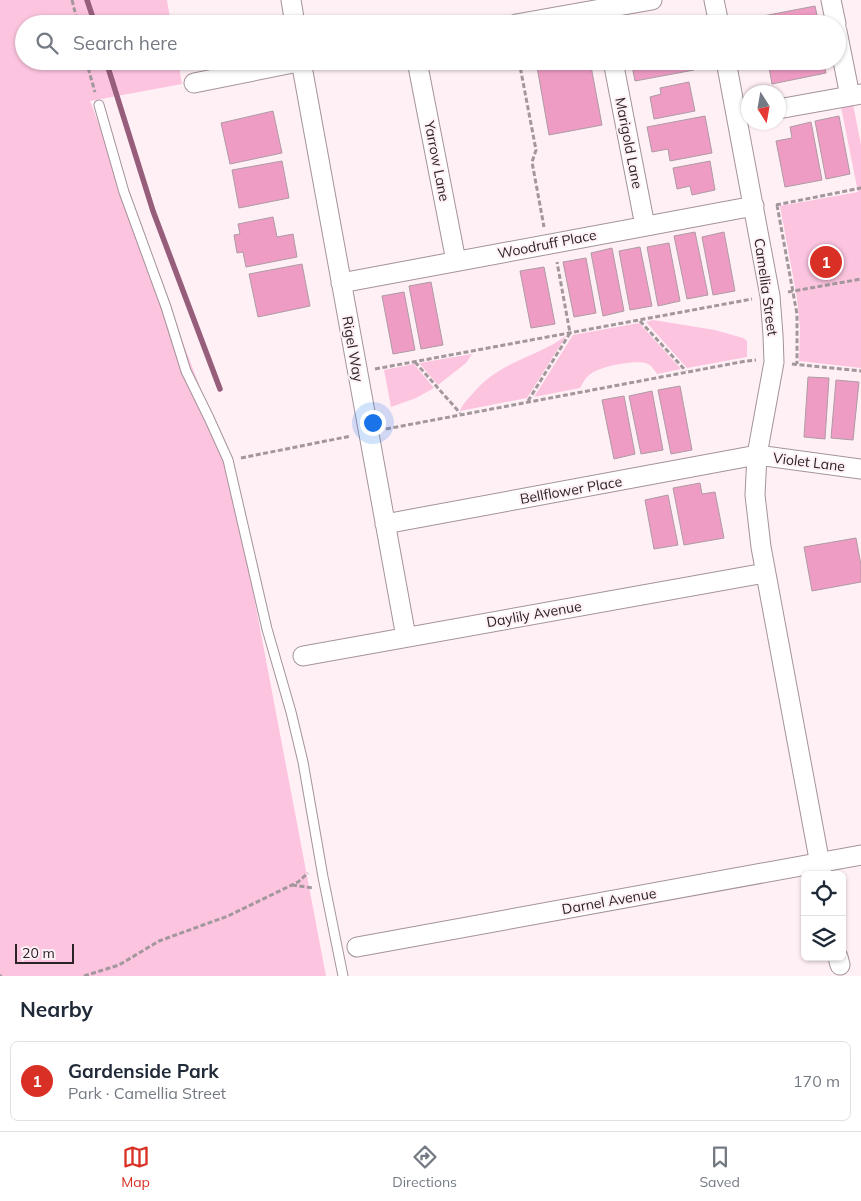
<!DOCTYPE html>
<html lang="en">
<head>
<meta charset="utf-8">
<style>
  :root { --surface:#fff; --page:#f2f2f3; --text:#1f2937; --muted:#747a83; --line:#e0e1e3; --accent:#d93025 }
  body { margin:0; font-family:Mulish,sans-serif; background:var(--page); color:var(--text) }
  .controls { position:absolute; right:15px; bottom:15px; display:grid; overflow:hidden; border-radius:8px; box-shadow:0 1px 4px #0004 }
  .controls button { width:45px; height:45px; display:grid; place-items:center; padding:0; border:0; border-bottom:1px solid var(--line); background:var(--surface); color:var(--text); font:25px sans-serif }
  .compass { position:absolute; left:741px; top:85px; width:45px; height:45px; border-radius:50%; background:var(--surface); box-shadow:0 1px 4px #0004; rotate:169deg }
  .scale { position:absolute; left:15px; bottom:12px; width:59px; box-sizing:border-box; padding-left:5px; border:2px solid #292326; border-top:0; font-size:14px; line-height:18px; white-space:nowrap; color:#292326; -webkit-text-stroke:4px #fff0f6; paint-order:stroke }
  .you { position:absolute; left:372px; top:422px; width:18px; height:18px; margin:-12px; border:4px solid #fff; border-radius:50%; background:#1a73e8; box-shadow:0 0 0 8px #1a73e833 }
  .badge { display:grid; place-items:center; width:32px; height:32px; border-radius:50%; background:var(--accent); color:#fff; font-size:16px; font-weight:700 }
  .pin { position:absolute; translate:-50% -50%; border:2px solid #fff; box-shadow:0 1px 5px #0006 }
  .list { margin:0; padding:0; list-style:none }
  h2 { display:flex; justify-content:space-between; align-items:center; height:65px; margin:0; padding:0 20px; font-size:21px }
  h2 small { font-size:16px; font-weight:400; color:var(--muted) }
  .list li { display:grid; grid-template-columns:32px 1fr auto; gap:15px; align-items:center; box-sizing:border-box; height:80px; margin:0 10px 10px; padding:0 10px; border:1px solid var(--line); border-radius:8px }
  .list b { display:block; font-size:19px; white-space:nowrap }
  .list p { margin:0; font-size:16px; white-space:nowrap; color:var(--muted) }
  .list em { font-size:16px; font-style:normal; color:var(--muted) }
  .icon { flex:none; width:28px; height:28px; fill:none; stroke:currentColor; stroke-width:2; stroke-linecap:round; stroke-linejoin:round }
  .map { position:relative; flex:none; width:861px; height:976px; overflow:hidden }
  .search { position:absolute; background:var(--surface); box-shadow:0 1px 4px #0004; left:15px; right:15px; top:15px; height:55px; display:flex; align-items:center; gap:12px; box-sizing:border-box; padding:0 18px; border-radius:28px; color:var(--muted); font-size:19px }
  .sheet { height:155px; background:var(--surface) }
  nav { display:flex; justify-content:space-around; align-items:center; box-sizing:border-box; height:70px; border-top:1px solid var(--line); background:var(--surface); font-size:14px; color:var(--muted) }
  nav a { display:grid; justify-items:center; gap:2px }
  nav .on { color:var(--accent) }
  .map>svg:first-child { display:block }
  .green { fill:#fcc4df }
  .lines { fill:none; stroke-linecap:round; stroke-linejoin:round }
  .stream { stroke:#975e7b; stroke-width:5.5 }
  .building { fill:#ef9cc5; stroke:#ad9ba3 }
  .lane-casing { stroke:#a4939a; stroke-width:11 }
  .street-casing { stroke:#a4939a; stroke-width:21 }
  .path { stroke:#a2979b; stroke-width:3; stroke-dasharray:5 2.5; stroke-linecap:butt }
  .lane { stroke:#fff; stroke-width:9 }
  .street { stroke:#fff; stroke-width:19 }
  .labels { text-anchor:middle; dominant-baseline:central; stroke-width:4; stroke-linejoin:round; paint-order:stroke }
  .street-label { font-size:14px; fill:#292326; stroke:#fff0f6 }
</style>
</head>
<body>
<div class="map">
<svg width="861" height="976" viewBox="0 0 861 976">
  <rect width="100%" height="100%" fill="#fff0f6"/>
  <path class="green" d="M0,0H167L171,24H24V61H178L182,84L90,101L228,460L326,976H0Z
    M853,104L861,145V368L799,361L800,328L797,298L780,206L858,192L841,107Z
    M653,320L715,330L743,338L747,341V357L687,368L646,322Z
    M639,323L681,369L657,374C654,369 651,365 646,363C634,360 602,366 592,373C586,376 583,383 580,388L534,397L573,335Z
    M566,336L527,398L460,411C463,403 469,398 474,392C501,361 535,358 566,336Z
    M472,354L466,363L438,385L419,363Z
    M414,364L434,388L416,398L391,407L384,370Z"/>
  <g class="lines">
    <path class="stream" d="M87,0L95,24
      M106,61L153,211L220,389"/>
  </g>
  <path class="building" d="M815,6L819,24H759L758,17Z
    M536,61H569L570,63L590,61L602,125L549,135Z
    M631,61H693L694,70L635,81Z
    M823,61L826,73L772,84L768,62Z
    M689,82L695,111L654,119L650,97L661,94L660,88Z
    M273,111L282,153L230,164L221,123Z
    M705,116L712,153L670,161L668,149L652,152L647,127Z
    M839,116L850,174L826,179L815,121Z
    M811,122L822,180L785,187L776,141L792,138L790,127Z
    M282,161L289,198L239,208L232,170Z
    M710,161L715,190L692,195L690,186L677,189L673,168Z
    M273,217L277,237L293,234L297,257L246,267L243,252L237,253L234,235L240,234L238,224Z
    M695,232L708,295L687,299L674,236Z
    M724,232L735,291L713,295L702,237Z
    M669,243L680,301L658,306L647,247Z
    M640,247L652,306L630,310L619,251Z
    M612,248L624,311L603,316L591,253Z
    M586,258L596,313L574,317L563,262Z
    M302,264L310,306L258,317L249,274Z
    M544,267L555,324L531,328L520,271Z
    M431,282L443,345L421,349L409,286Z
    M404,292L415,350L393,354L382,296Z
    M808,377L829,378L825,439L804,437Z
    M836,380L859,382L853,440L831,438Z
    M680,386L692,450L671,454L658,390Z
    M652,391L663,450L641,454L629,396Z
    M624,396L635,454L614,459L602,400Z
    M700,483L702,494L715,492L724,538L684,545L673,488Z
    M668,495L678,545L654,549L645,500Z
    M856,538L861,565V582L812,591L804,547Z"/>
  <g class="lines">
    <defs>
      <path id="lane" d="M99,105L124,192L166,307L186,371L209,418L228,460L267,629L291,712L303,762L323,877L343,976"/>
      <path id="street" d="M291,0L295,24
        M714,0L719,24
        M831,0L836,24
        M516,24L652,0
        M837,31L850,96
        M301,61L406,637
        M417,61L456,261
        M613,61L645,226
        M726,61L770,296L773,335L774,362L757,455L755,495L761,547L822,875
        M194,83L303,61
        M778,109L861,94
        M341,283L754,206
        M385,524L757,455L861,469
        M303,656L765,573
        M357,947L861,855
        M838,957L840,965"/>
    </defs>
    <use href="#lane" class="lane-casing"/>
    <use href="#street" class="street-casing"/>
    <path class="path" d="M72,0L78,24
      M86,61L95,92
      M519,61L536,150L532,162L544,227
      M776,205L861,188
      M777,205L797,314V364
      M788,292L861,279
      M640,321L686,371
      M415,362L460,413
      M792,364L861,371
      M375,369L752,299
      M528,401L570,333L557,262
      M386,429L746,361L756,360
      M241,458L351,436
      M292,885L313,888
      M0,976H2
      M84,976L119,965L159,941L228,916L298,882L308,873"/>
    <use href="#lane" class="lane"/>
    <use href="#street" class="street"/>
  </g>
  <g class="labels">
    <g class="street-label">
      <text transform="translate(629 143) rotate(79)">Marigold Lane</text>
      <text transform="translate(437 161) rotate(79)">Yarrow Lane</text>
      <text transform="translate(547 244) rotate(-11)">Woodruff Place</text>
      <text transform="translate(766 287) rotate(82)">Camellia Street</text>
      <text transform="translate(353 349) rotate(80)">Rigel Way</text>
      <text transform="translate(809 462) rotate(7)">Violet Lane</text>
      <text transform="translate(571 490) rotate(-10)">Bellflower Place</text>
      <text transform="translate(534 614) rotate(-10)">Daylily Avenue</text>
      <text transform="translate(609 901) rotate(-10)">Darnel Avenue</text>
    </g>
  </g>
</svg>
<div class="controls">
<button><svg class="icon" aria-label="locate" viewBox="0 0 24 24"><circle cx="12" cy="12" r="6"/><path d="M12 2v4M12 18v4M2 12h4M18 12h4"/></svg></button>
<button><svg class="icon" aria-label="layers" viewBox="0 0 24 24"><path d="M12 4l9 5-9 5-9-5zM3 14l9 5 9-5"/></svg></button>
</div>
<svg class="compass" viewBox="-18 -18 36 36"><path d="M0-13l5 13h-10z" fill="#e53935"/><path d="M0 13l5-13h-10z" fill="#747a83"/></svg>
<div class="scale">20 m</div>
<div class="you"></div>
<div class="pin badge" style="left:826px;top:262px">1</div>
<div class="search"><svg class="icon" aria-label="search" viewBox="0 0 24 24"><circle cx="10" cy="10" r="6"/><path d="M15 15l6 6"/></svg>Search here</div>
</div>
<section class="sheet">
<h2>Nearby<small></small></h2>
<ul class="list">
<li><span class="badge">1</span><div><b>Gardenside Park</b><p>Park · Camellia Street</p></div><em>170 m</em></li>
</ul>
</section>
<nav>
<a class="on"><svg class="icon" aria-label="map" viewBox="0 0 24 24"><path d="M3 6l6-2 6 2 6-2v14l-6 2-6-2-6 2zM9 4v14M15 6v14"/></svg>Map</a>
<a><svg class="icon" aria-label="directions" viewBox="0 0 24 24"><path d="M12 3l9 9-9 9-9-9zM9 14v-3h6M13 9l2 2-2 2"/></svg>Directions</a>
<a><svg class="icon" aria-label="saved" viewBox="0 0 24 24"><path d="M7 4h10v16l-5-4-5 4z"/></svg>Saved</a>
</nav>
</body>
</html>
